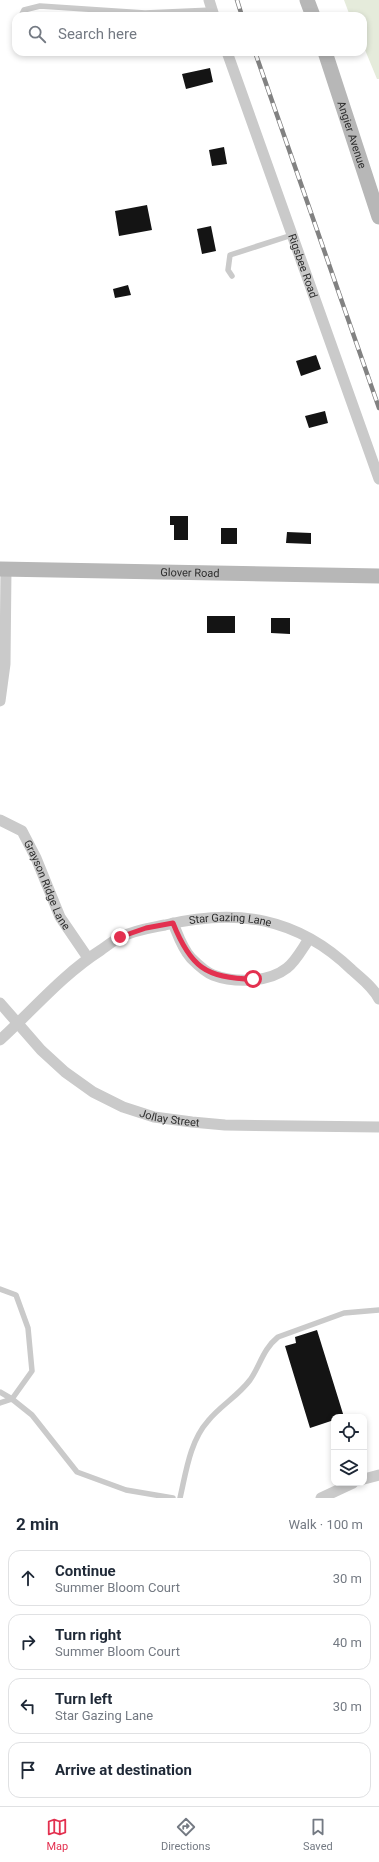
<!DOCTYPE html>
<html lang="en">
<head>
<meta charset="utf-8">
<style>
  :root { --surface:#fff; --page:#f6f6f7; --text:#1f2937; --muted:#747a83; --line:#e0e1e3; --accent:#e3304f }
  body { margin:0; font-family:Roboto,sans-serif; background:var(--page); color:var(--text) }
  .controls { position:absolute; right:12px; bottom:12px; display:grid; overflow:hidden; border-radius:8px; box-shadow:0 2px 6px #0003 }
  .controls button { width:36px; height:36px; display:grid; place-items:center; padding:0; border:0; border-bottom:1px solid var(--line); background:var(--surface); color:var(--text); font:20px sans-serif }
  .stop { position:absolute; width:12px; height:12px; margin:-9px; border:3px solid #e3304f; border-radius:50%; background:#fff }
  .stop.end { background:#e3304f; border-color:#fff; box-shadow:0 1px 4px #0008 }
  .list { margin:0; padding:0; list-style:none }
  h2 { display:flex; justify-content:space-between; align-items:center; height:52px; margin:0; padding:0 16px; font-size:17px }
  h2 small { font-size:13px; font-weight:400; color:var(--muted) }
  .list li { display:grid; grid-template-columns:26px 1fr auto; gap:12px; align-items:center; box-sizing:border-box; height:56px; margin:0 8px 8px; padding:0 8px; border:1px solid var(--line); border-radius:12px }
  .list b { display:block; font-size:15px; white-space:nowrap }
  .list p { margin:0; font-size:13px; white-space:nowrap; color:var(--muted) }
  .list em { font-size:13px; font-style:normal; color:var(--muted) }
  .icon { flex:none; width:22px; height:22px; fill:none; stroke:currentColor; stroke-width:2; stroke-linecap:round; stroke-linejoin:round }
  .map { position:relative; flex:none; width:379px; height:1498px; overflow:hidden }
  .search { position:absolute; background:var(--surface); box-shadow:0 2px 6px #0003; left:12px; right:12px; top:12px; height:44px; display:flex; align-items:center; gap:10px; box-sizing:border-box; padding:0 14px; border-radius:12px; color:var(--muted); font-size:15px }
  .sheet { height:308px; background:var(--surface) }
  nav { display:flex; justify-content:space-around; align-items:center; box-sizing:border-box; height:56px; border-top:1px solid var(--line); background:var(--surface); font-size:11px; color:var(--muted) }
  nav a { display:grid; justify-items:center; gap:2px }
  nav .on { color:var(--accent) }
  .map>svg:first-child { display:block }
  .green { fill:#e5ebdb }
  .building { fill:#141414 }
  .lines { fill:none; stroke-linecap:round; stroke-linejoin:round }
  .lane { stroke:#cacaca; stroke-width:5.5 }
  .street { stroke:#cacaca; stroke-width:11 }
  .secondary { stroke:#b7b7b7; stroke-width:15 }
  .rail-casing { stroke:#828282; stroke-width:4.5 }
  .rail { stroke:#fff; stroke-width:3; stroke-dasharray:9; stroke-linecap:butt }
  .route { stroke:#e3304f; stroke-width:5 }
  .labels { text-anchor:middle; dominant-baseline:central; stroke-width:4; stroke-linejoin:round; paint-order:stroke }
  .street-label { font-size:11px; fill:#2d2d2d; stroke:#fff }
</style>
</head>
<body>
<div class="map">
<svg width="379" height="1498" viewBox="0 0 379 1498">
  <rect width="100%" height="100%" fill="#fff"/>
  <path class="green" d="M344,0H379V79H377L363,45V16H350Z"/>
  <path class="building" d="M210,68L213,82L186,89L182,74Z
    M224,147L227,164L212,166L209,150Z
    M147,205L152,230L119,236L115,211Z
    M211,226L216,251L202,254L197,229Z
    M128,285L131,295L115,298L113,289Z
    M316,355L321,369L301,376L296,361Z
    M325,411L328,423L309,428L305,416Z
    M170,516H188V540H174V525H170Z
    M221,528H237V544H221Z
    M287,532L311,533V544L286,543Z
    M207,616H235V633H207Z
    M271,618H290V634L271,633Z
    M317,1330L344,1417H334V1420L310,1428L285,1346L296,1343L295,1337Z"/>
  <g class="lines">
    <path class="lane" d="M21,16L24,10L40,6L145,13L212,10
      M232,276L228,270L230,255L292,235
      M0,1289L16,1295L28,1328L32,1371L12,1399L0,1403
      M0,1392L12,1399L32,1415L77,1472L126,1490L173,1498
      M180,1498C186,1472 190,1441 208,1421C220,1406 238,1396 250,1380C260,1366 263,1349 278,1337L344,1313L379,1310"/>
    <g class="street">
      <path d="M209,0L214,16"/>
      <path id="s1" d="M227,52L379,479"/>
      <path d="M0,701L5,664L6,569"/>
      <path id="s2" d="M0,820L22,831L36,858L60,917L88,958"/>
      <path d="M173,923C178,935 182,948 191,958C197,964 205,972 213,975C234,983 268,983 287,968C296,961 302,949 309,939"/>
      <path id="s3" d="M0,1003L41,1050L65,1072L93,1092L123,1107L154,1117L192,1122L225,1125L379,1127"/>
      <path id="s4" d="M0,1040C34,1009 62,975 101,950C108,945 114,940 121,937C135,930 150,928 165,925C237,908 297,917 352,970C362,979 373,987 379,999"/>
      <path d="M364,1479L379,1475"/>
      <path d="M321,1498L353,1483"/>
    </g>
    <g class="secondary">
      <path d="M307,0L313,16"/>
      <path id="s5" d="M325,52L379,217"/>
      <path id="s6" d="M0,569L379,576"/>
    </g>
    <defs>
      <path id="rail" d="M237,0L242,16
        M255,52L379,408"/>
    </defs>
    <use href="#rail" class="rail-casing"/>
    <use href="#rail" class="rail"/>
  </g>
  <g class="lines">
    <path class="route" d="M120,937L146,928L173,923C190,966 206,979 253,979"/>
  </g>
  <g class="labels">
    <g class="street-label">
      <text stroke="none"><textPath href="#s5" startOffset="87">Angier Avenue</textPath></text>
      <text stroke="none"><textPath href="#s1" startOffset="227">Rigsbee Road</textPath></text>
      <text stroke="none"><textPath href="#s6" startOffset="190">Glover Road</textPath></text>
      <text stroke="none"><textPath href="#s2" startOffset="84">Grayson Ridge Lane</textPath></text>
      <text stroke="none"><textPath href="#s4" startOffset="271">Star Gazing Lane</textPath></text>
      <text stroke="none"><textPath href="#s3" startOffset="211">Jollay Street</textPath></text>
    </g>
  </g>
</svg>
<div class="controls">
<button><svg class="icon" aria-label="locate" viewBox="0 0 24 24"><circle cx="12" cy="12" r="6"/><path d="M12 2v4M12 18v4M2 12h4M18 12h4"/></svg></button>
<button><svg class="icon" aria-label="layers" viewBox="0 0 24 24"><path d="M12 4l9 5-9 5-9-5zM3 14l9 5 9-5"/></svg></button>
</div>
<div class="stop" style="left:253px;top:979px"></div>
<div class="stop end" style="left:120px;top:937px"></div>
<div class="search"><svg class="icon" aria-label="search" viewBox="0 0 24 24"><circle cx="10" cy="10" r="6"/><path d="M15 15l6 6"/></svg>Search here</div>
</div>
<section class="sheet">
<h2>2 min<small>Walk · 100 m</small></h2>
<ul class="list">
<li><svg class="icon" aria-label="ahead" viewBox="0 0 24 24"><path d="M12 20V5M6 11l6-6 6 6"/></svg><div><b>Continue</b><p>Summer Bloom Court</p></div><em>30 m</em></li>
<li><svg class="icon" aria-label="right" viewBox="0 0 24 24"><path d="M7 20v-9h11M14 6l5 5-5 5"/></svg><div><b>Turn right</b><p>Summer Bloom Court</p></div><em>40 m</em></li>
<li><svg class="icon" aria-label="left" viewBox="0 0 24 24"><path d="M17 20v-9H6M10 6l-5 5 5 5"/></svg><div><b>Turn left</b><p>Star Gazing Lane</p></div><em>30 m</em></li>
<li><svg class="icon" aria-label="arrive" viewBox="0 0 24 24"><path d="M6 21V4h12l-3 4 3 4H6"/></svg><div><b>Arrive at destination</b></div></li>
</ul>
</section>
<nav>
<a class="on"><svg class="icon" aria-label="map" viewBox="0 0 24 24"><path d="M3 6l6-2 6 2 6-2v14l-6 2-6-2-6 2zM9 4v14M15 6v14"/></svg>Map</a>
<a><svg class="icon" aria-label="directions" viewBox="0 0 24 24"><path d="M12 3l9 9-9 9-9-9zM9 14v-3h6M13 9l2 2-2 2"/></svg>Directions</a>
<a><svg class="icon" aria-label="saved" viewBox="0 0 24 24"><path d="M7 4h10v16l-5-4-5 4z"/></svg>Saved</a>
</nav>
</body>
</html>
